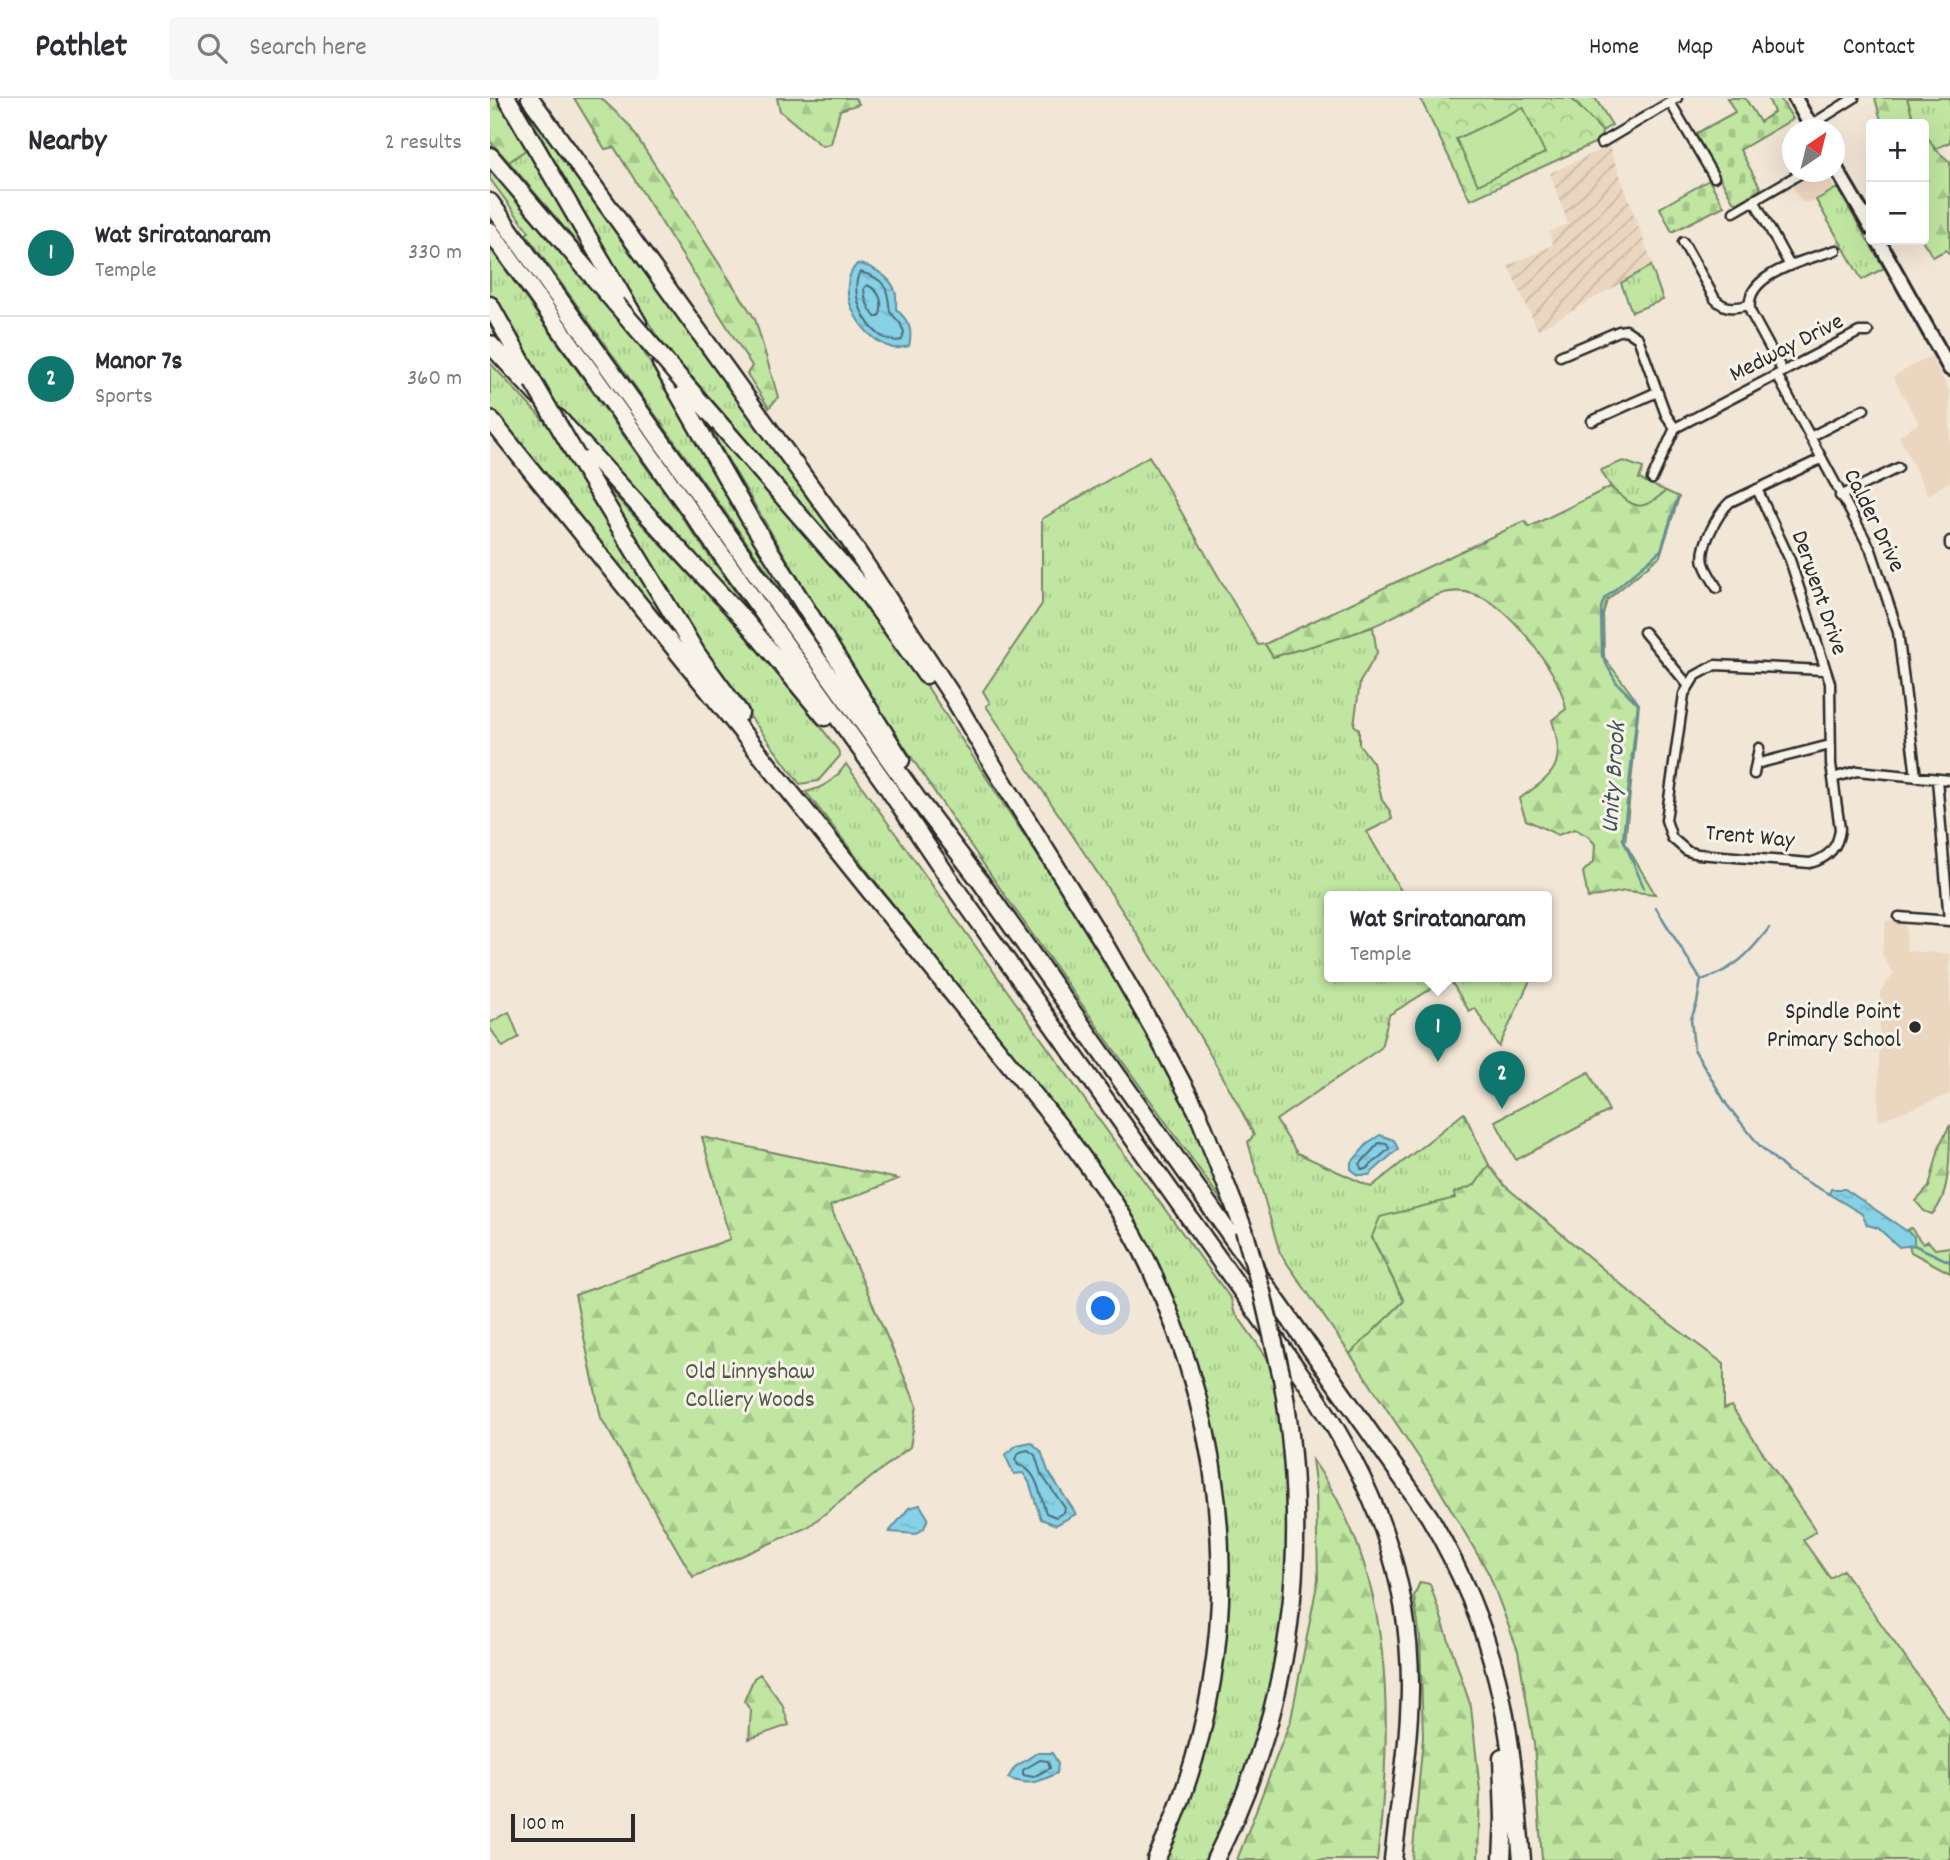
<!DOCTYPE html>
<html lang="en">
<head>
<meta charset="utf-8">
<style>
  :root { --surface:#fff; --page:#f7f7f7; --text:#2b2b33; --muted:#7c7c81; --line:#e1e1e2; --accent:#0f766e }
  body { margin:0; font-family:Dekko,sans-serif; background:var(--page); color:var(--text) }
  .controls { position:absolute; right:21px; top:21px; display:grid; overflow:hidden; border-radius:7px; box-shadow:0 7px 28px #0002 }
  .controls button { width:63px; height:63px; display:grid; place-items:center; padding:0; border:0; border-bottom:2px solid var(--line); background:var(--surface); color:var(--text); font:35px sans-serif }
  .compass { position:absolute; left:1292px; top:21px; width:63px; height:63px; border-radius:50%; background:var(--surface); box-shadow:0 7px 28px #0002; rotate:35deg }
  .scale { position:absolute; left:21px; bottom:18px; width:124px; box-sizing:border-box; padding-left:7px; border:4px solid #2b2b2b; border-top:0; font-size:19px; line-height:24px; white-space:nowrap; color:#2b2b2b; -webkit-text-stroke:5px #f7f3e8; paint-order:stroke }
  .you { position:absolute; left:614px; top:1211px; width:24px; height:24px; margin:-18px; border:5px solid #fff; border-radius:50%; background:#1a73e8; box-shadow:0 0 0 10px #1a73e833 }
  .badge { display:grid; place-items:center; width:46px; height:46px; border-radius:50%; background:var(--accent); color:#fff; font-size:23px; font-weight:700 }
  .pin { position:absolute; translate:-50% -58px; filter:drop-shadow(0 2px 4px #0008) }
  .pin::after { content:''; position:absolute; top:37px; width:24px; height:21px; background:inherit; clip-path:polygon(0 0,100% 0,50% 100%) }
  .popup { position:absolute; left:834px; top:793px; width:228px; height:91px; box-sizing:border-box; display:grid; place-content:center; border-radius:7px; background:var(--surface); filter:drop-shadow(0 2px 5px #0005); font-size:23px; white-space:nowrap; color:var(--muted) }
  .popup b { font-size:26px; color:var(--text) }
  .popup::after { content:''; position:absolute; left:50%; top:100%; margin-left:-14px; border:14px solid transparent; border-top-color:var(--surface) }
  .list { margin:0; padding:0; list-style:none }
  h2 { display:flex; justify-content:space-between; align-items:center; height:91px; margin:0; padding:0 28px; font-size:30px }
  h2 small { font-size:23px; font-weight:400; color:var(--muted) }
  .list li { display:grid; grid-template-columns:46px 1fr auto; gap:21px; align-items:center; box-sizing:border-box; height:126px; padding:0 28px; border-top:2px solid var(--line) }
  .list b { display:block; font-size:26px; white-space:nowrap }
  .list p { margin:0; font-size:23px; white-space:nowrap; color:var(--muted) }
  .list em { font-size:23px; font-style:normal; color:var(--muted) }
  .icon { flex:none; width:38px; height:38px; fill:none; stroke:currentColor; stroke-width:2; stroke-linecap:round; stroke-linejoin:round }
  .map { position:relative; flex:none; width:1460px; height:1762px; overflow:hidden }
  header { display:flex; align-items:center; gap:42px; box-sizing:border-box; height:98px; padding:0 35px; background:var(--surface); border-bottom:2px solid var(--line) }
  header strong { font-size:33px }
  nav { display:flex; gap:38px; margin-inline-start:auto; font-size:24px }
  .search { width:490px; height:63px; background:var(--page); display:flex; align-items:center; gap:18px; box-sizing:border-box; padding:0 24px; border-radius:7px; color:var(--muted); font-size:26px }
  main { display:flex }
  aside { flex:1; background:var(--surface) }
  .map>svg:first-child { display:block }
  .built { fill:#ebd6c0 }
  .industrial { fill:url(#industrial-furrows) }
  .grass { fill:url(#grass-tufts); stroke:#768866; stroke-width:2 }
  .forest { fill:url(#forest-firs); stroke:#768866; stroke-width:2 }
  .cemetery { fill:url(#cemetery-stones); stroke:#768866; stroke-width:2 }
  .park { fill:url(#park-crowns); stroke:#768866; stroke-width:2 }
  .pitch { fill:#c0e6a1; stroke:#768866; stroke-width:2 }
  .water { fill:url(#water-ripples); stroke:#628f9b; stroke-width:2 }
  .lines { fill:none; stroke-linecap:round; stroke-linejoin:round }
  .shore { stroke:#4f6d76; stroke-width:2 }
  .stream { stroke:#628f9b; stroke-width:2.5 }
  .street-casing { stroke:#2b2b2b; stroke-width:13 }
  .primary-casing { stroke:#2b2b2b; stroke-width:18 }
  .highway-casing { stroke:#2b2b2b; stroke-width:21 }
  .street { stroke:#f7f3e8; stroke-width:8 }
  .primary { stroke:#f7f3e8; stroke-width:12 }
  .highway { stroke:#f7f3e8; stroke-width:16 }
  .highway-bridge-casing { stroke:#2b2b2b; stroke-width:21; stroke-linecap:butt }
  .highway-bridge { stroke:#f7f3e8; stroke-width:16 }
  .poi-dot { fill:#2b2b2b; stroke:#f7f3e8; stroke-width:2.5 }
  .labels { text-anchor:middle; dominant-baseline:central; stroke-width:6; stroke-linejoin:round; paint-order:stroke }
  .street-label { font-size:24px; fill:#2b2b2b; stroke:#f7f3e8 }
  .poi-label { font-size:24px; fill:#2b2b2b; stroke:#f7f3e8; text-anchor:end }
  .park-label { font-size:24px; fill:#505a48; stroke:#f7f3e8 }
  .water-label { font-size:26px; font-style:italic; fill:#42545a; stroke:#f7f3e8 }
</style>
</head>
<body>
<header>
<strong>Pathlet</strong>
<div class="search"><svg class="icon" aria-label="search" viewBox="0 0 24 24"><circle cx="10" cy="10" r="6"/><path d="M15 15l6 6"/></svg>Search here</div>
<nav><a>Home</a><a>Map</a><a>About</a><a>Contact</a></nav>
</header>
<main>
<aside>
<h2>Nearby<small>2 results</small></h2>
<ul class="list">
<li><span class="badge">1</span><div><b>Wat Sriratanaram</b><p>Temple</p></div><em>330 m</em></li>
<li><span class="badge">2</span><div><b>Manor 7s</b><p>Sports</p></div><em>360 m</em></li>
</ul>
</aside>
<div class="map">
<svg width="1460" height="1762" viewBox="0 0 1460 1762">
  <defs>
    <pattern id="industrial-furrows" width="10" height="10" patternUnits="userSpaceOnUse" patternTransform="scale(1.75)"><rect width="10" height="10" fill="#ebd6c0"/><path d="M-1 1l2-2M0 10L10 0M9 11l2-2" fill="none" stroke="#cab8a5"/></pattern>
    <pattern id="grass-tufts" width="24" height="20" patternUnits="userSpaceOnUse" patternTransform="scale(1.75)"><rect width="24" height="20" fill="#c0e6a1"/><path d="M3 7l-1-3M5 7V3M7 7l1-3M15 17l-1-3M17 17v-4M19 17l1-3" fill="none" stroke="#a5c58b"/></pattern>
    <pattern id="forest-firs" width="22" height="20" patternUnits="userSpaceOnUse" patternTransform="scale(1.75)"><rect width="22" height="20" fill="#c0e6a1"/><path d="M5 1l3.5 6h-7zM16 11l3.5 6h-7z" fill="#a5c58b"/></pattern>
    <pattern id="cemetery-stones" width="16" height="16" patternUnits="userSpaceOnUse" patternTransform="scale(1.75)"><rect width="16" height="16" fill="#c0e6a1"/><path d="M2 7V4a2 2 0 0 1 4 0v3zM10 15v-3a2 2 0 0 1 4 0v3z" fill="#a5c58b"/></pattern>
    <pattern id="park-crowns" width="20" height="18" patternUnits="userSpaceOnUse" patternTransform="scale(1.75)"><rect width="20" height="18" fill="#c0e6a1"/><path d="M2 6a3 3 0 1 1 6 0M12 15a3 3 0 1 1 6 0" fill="none" stroke="#a5c58b"/></pattern>
    <pattern id="water-ripples" width="26" height="14" patternUnits="userSpaceOnUse" patternTransform="scale(1.75)"><rect width="26" height="14" fill="#86d1e6"/><path d="M2 4q2-2 4 0t4 0M15 11q2-2 4 0t4 0" fill="none" stroke="#74b4c5"/></pattern>
  </defs>
  <rect width="100%" height="100%" fill="#f2e6d6"/>
  <filter id="ink" filterUnits="userSpaceOnUse"><feTurbulence type="fractalNoise" baseFrequency=".0143" numOctaves="2"/><feDisplacementMap in="SourceGraphic" scale="14" xChannelSelector="R" yChannelSelector="G"/><feConvolveMatrix kernelMatrix="1 2 1 2 8 2 1 2 1" color-interpolation-filters="sRGB"/></filter>
  <g filter="url(#ink)">
    <path class="built" d="M1326,74H1334L1345,91L1326,102L1313,105L1302,88Z
      M1441,257L1460,295V383L1438,397L1409,338L1429,325L1403,279Z
      M1396,823L1416,824L1417,853L1460,856V996L1388,1023L1390,894L1404,876L1392,856Z"/>
    <path class="industrial" d="M1119,48L1163,167L1048,232L1018,168L1063,147L1059,134L1078,126L1060,75Z"/>
    <path class="grass" d="M30,0L324,403L385,491L168,240L92,114Z
      M1417,0H1460V44L1445,51L1434,34V26H1428L1422,17Z
      M38,50L103,164L19,64Z
      M0,66L141,233L326,541L36,136L39,134L0,81Z
      M1347,90L1394,170L1372,182L1326,102Z
      M0,150L280,543L63,305L0,197Z
      M1161,168L1173,202L1142,214L1131,185Z
      M0,265L59,328L186,539L184,541L0,312Z
      M209,312L350,473L423,567L566,786L666,948L696,1006L740,1115C645,979 546,846 454,708C367,580 287,446 209,312Z
      M659,358L768,547L775,546L783,559L883,529L887,555L870,584L864,627L869,632V646L883,665L892,702L900,713L902,721L877,734L914,798H839V878H1042L1009,949L985,910L979,913L959,880L899,917L891,950L786,1022L807,1055L881,1089L974,1015L999,1067L985,1087L964,1095L965,1100L882,1140L914,1203L860,1256L790,1155L758,1044L764,1037C687,887 590,749 496,608L500,605L493,593L552,506V421Z
      M1133,363L1153,370L1149,381L1176,393L1159,408C1135,411 1120,390 1111,372Z
      M107,379C190,467 276,554 348,652L350,658L328,683L310,686L228,575Z
      M356,666L612,1026L741,1201L744,1213L783,1268L803,1419L787,1570L765,1650L740,1716L716,1762H672L696,1700L737,1471L730,1371L712,1287L687,1217L560,1008L316,694C335,689 345,682 356,666Z"/>
    <path class="forest" d="M0,0H8L38,50L19,64L0,43Z
      M84,0H111L139,27L265,221L288,299L279,310L257,276L262,268L124,49L115,51Z
      M287,0H365L369,6L350,12L341,46L332,48L290,13Z
      M1081,0H1105L1122,27L1112,33Z
      M1385,0H1417L1422,17L1428,26H1392Z
      M1434,34L1445,51L1460,64V157L1456,152L1443,159L1432,142Z
      M1120,389C1146,410 1148,416 1176,393L1189,399L1170,458L1117,502L1113,516L1114,559L1149,606L1135,745L1165,796L1135,793L1098,800L1093,774L1104,763L1105,746L1099,739L1085,731L1068,737L1036,722L1029,701C1065,676 1076,668 1062,622L1076,611C1071,584 1055,563 1039,541C1019,516 990,486 954,495C933,500 903,521 881,529C849,542 815,549 783,559L775,546L1035,423L1039,429Z
      M1460,1027C1460,1055 1460,1100 1442,1116L1434,1113L1426,1103L1439,1089L1450,1046Z
      M212,1039L408,1081L340,1108L427,1308L420,1349L318,1429L203,1479L111,1320L85,1197L240,1141Z
      M999,1067L1014,1087L1159,1210L1234,1266V1311L1241,1308L1326,1433L1313,1442L1340,1480L1353,1472L1460,1623V1762H1052L1044,1646L1028,1553L999,1476L944,1382L860,1256L914,1203L882,1139L890,1119L965,1100L964,1095L985,1087Z
      M1421,1130L1433,1146L1438,1143L1445,1151L1460,1149V1175L1421,1154L1419,1148L1424,1147L1415,1133Z
      M822,1361C906,1476 903,1627 887,1762H747L801,1621L828,1481L826,1393Z
      M930,1484L940,1486L981,1609L990,1693L988,1762H922L933,1639L930,1540L924,1498Z
      M270,1576L292,1606L299,1627L259,1641L261,1613L254,1603L264,1580Z"/>
    <path class="cemetery" d="M1237,0H1255L1270,24L1284,14L1278,0H1290L1303,21L1250,52L1271,91L1248,105L1243,103L1205,36L1245,14Z
      M1219,82L1234,108L1182,134L1170,110Z"/>
    <path class="park" d="M930,0H1081L1112,33L1111,42L980,102Z"/>
    <path class="pitch" d="M1033,9L1055,55L988,87L966,41Z
      M19,914L29,939L13,949L0,930V925Z
      M1099,974L1119,1013L1026,1062L1005,1023Z"/>
    <path class="water" d="M367,166C381,167 401,179 405,193C407,198 406,205 406,211C419,223 423,231 419,248C413,249 408,251 403,250C372,242 342,193 367,166Z
      M890,1037L904,1042L908,1051L879,1077H868L861,1071V1065L879,1044Z
      M1341,1091H1355L1424,1138V1147L1409,1149L1388,1130L1377,1127L1372,1116L1339,1096Z
      M541,1344L551,1353L558,1373L586,1416L566,1427L551,1421L539,1384L533,1375L524,1376L515,1357L527,1347Z
      M430,1407L438,1420L434,1430L426,1436L399,1434L419,1410Z
      M547,1655H562L568,1665L567,1675C548,1685 538,1688 518,1680L525,1669Z"/>
    <g class="lines">
      <path class="shore" d="M370,174C397,181 397,190 400,214L410,225L414,234L412,242C384,250 356,199 370,174Z
        M377,187C391,193 394,206 389,219H385C378,210 374,201 374,190Z
        M889,1045L897,1046L899,1051L876,1071H871L870,1066Z
        M538,1352L545,1357L551,1376L575,1410L574,1414L566,1419L556,1415C550,1399 548,1371 528,1367L525,1361L530,1354Z
        M550,1662L558,1663L560,1670L543,1679L533,1677V1672Z"/>
      <path class="stream" d="M1154,790L1133,741L1148,606L1126,584L1112,558L1111,510L1114,501L1171,452L1187,401
        M1166,810L1211,882L1207,905L1201,921L1204,951L1237,1007L1269,1047L1299,1074L1339,1096
        M1212,882C1245,871 1258,857 1279,830
        M1424,1147L1460,1164"/>
      <defs>
        <path id="street" d="M1180,4L1224,79
          M1321,27L1364,0
          M1111,45L1187,0
          M1264,102L1300,168
          M1244,114L1313,74
          M1193,144L1225,201C1235,212 1245,210 1259,207
          M1070,258L1129,233L1136,232L1148,240L1176,317L1185,330
          M1293,274L1261,215C1249,176 1320,161 1346,152
          M1287,277L1381,452L1408,534L1426,679
          M1102,323L1167,294
          M1320,339L1374,311
          M1162,381L1185,330L1369,234H1378
          M1267,391L1300,462L1340,585L1341,666L1350,731C1348,750 1338,760 1320,765L1208,756L1197,753L1182,740L1176,722L1194,596L1205,578L1225,567L1334,572
          M1350,398L1408,370
          M1460,443V447
          M1227,490C1223,482 1216,473 1214,465C1209,449 1229,414 1240,404L1331,361
          M1154,534L1198,587
          M1266,666L1340,647
          M1264,676L1269,650
          M1343,680L1367,673L1460,682
          M1447,681L1459,823
          M1409,819L1460,823"/>
        <path id="primary" d="M1305,0L1323,32
          M1344,67L1381,130
          M1388,142L1460,271"/>
        <path id="highway" d="M17,0L148,225
          M40,0L358,440L463,599L504,669L615,847L664,932L707,1013L754,1132
          M0,58L126,206
          M0,104L426,699L490,783L939,1418C969,1469 993,1524 1007,1581C1022,1640 1026,1702 1032,1762
          M0,133L394,684L468,794L819,1288C882,1383 921,1476 920,1592C919,1649 909,1706 903,1762
          M0,207L42,282
          M0,246L48,298
          M171,265L260,421L411,662
          M194,285L376,494L436,577
          M68,320L257,525L335,619
          M0,321L570,1029C602,1073 636,1117 659,1167C749,1360 757,1567 666,1762
          M87,359L207,556L250,615
          M725,1762C804,1606 821,1451 792,1280
          M1012,1762L1014,1720L1012,1660"/>
      </defs>
      <use href="#street" class="street-casing"/>
      <use href="#primary" class="primary-casing"/>
      <use href="#highway" class="highway-casing"/>
      <use href="#street" class="street"/>
      <use href="#primary" class="primary"/>
      <use href="#highway" class="highway"/>
      <defs>
        <path id="highway-bridge" d="M126,206L194,285
          M43,284L87,359
          M754,1132L772,1194L792,1280"/>
      </defs>
      <use href="#highway-bridge" class="highway-bridge-casing"/>
      <use href="#highway-bridge" class="highway-bridge"/>
    </g>
  </g>
  <circle class="poi-dot" cx="1425" cy="929" r="7"/>
  <g class="labels">
    <g class="street-label">
      <text transform="translate(1297 251) rotate(-27)">Medway Drive</text>
      <text transform="translate(1383 423) rotate(64)">Calder Drive</text>
      <text transform="translate(1328 495) rotate(71)">Derwent Drive</text>
      <text transform="translate(1260 740) rotate(5)">Trent Way</text>
    </g>
    <g class="poi-label">
      <text x="1411" y="915">Spindle Point<tspan x="1411" dy="28">Primary School</tspan></text>
    </g>
    <g class="park-label">
      <text x="260" y="1275">Old Linnyshaw<tspan x="260" dy="28">Colliery Woods</tspan></text>
    </g>
    <g class="water-label">
      <text transform="translate(1125 680) rotate(-86)">Unity Brook</text>
    </g>
  </g>
</svg>
<div class="controls">
<button>+</button>
<button>−</button>
</div>
<svg class="compass" viewBox="-18 -18 36 36"><path d="M0-13l5 13h-10z" fill="#e53935"/><path d="M0 13l5-13h-10z" fill="#7c7c81"/></svg>
<div class="scale">100 m</div>
<div class="you"></div>
<div class="pin badge" style="left:948px;top:964px">1</div>
<div class="popup"><b>Wat Sriratanaram</b>Temple</div>
<div class="pin badge" style="left:1012px;top:1011px">2</div>
</div>
</main>
</body>
</html>
